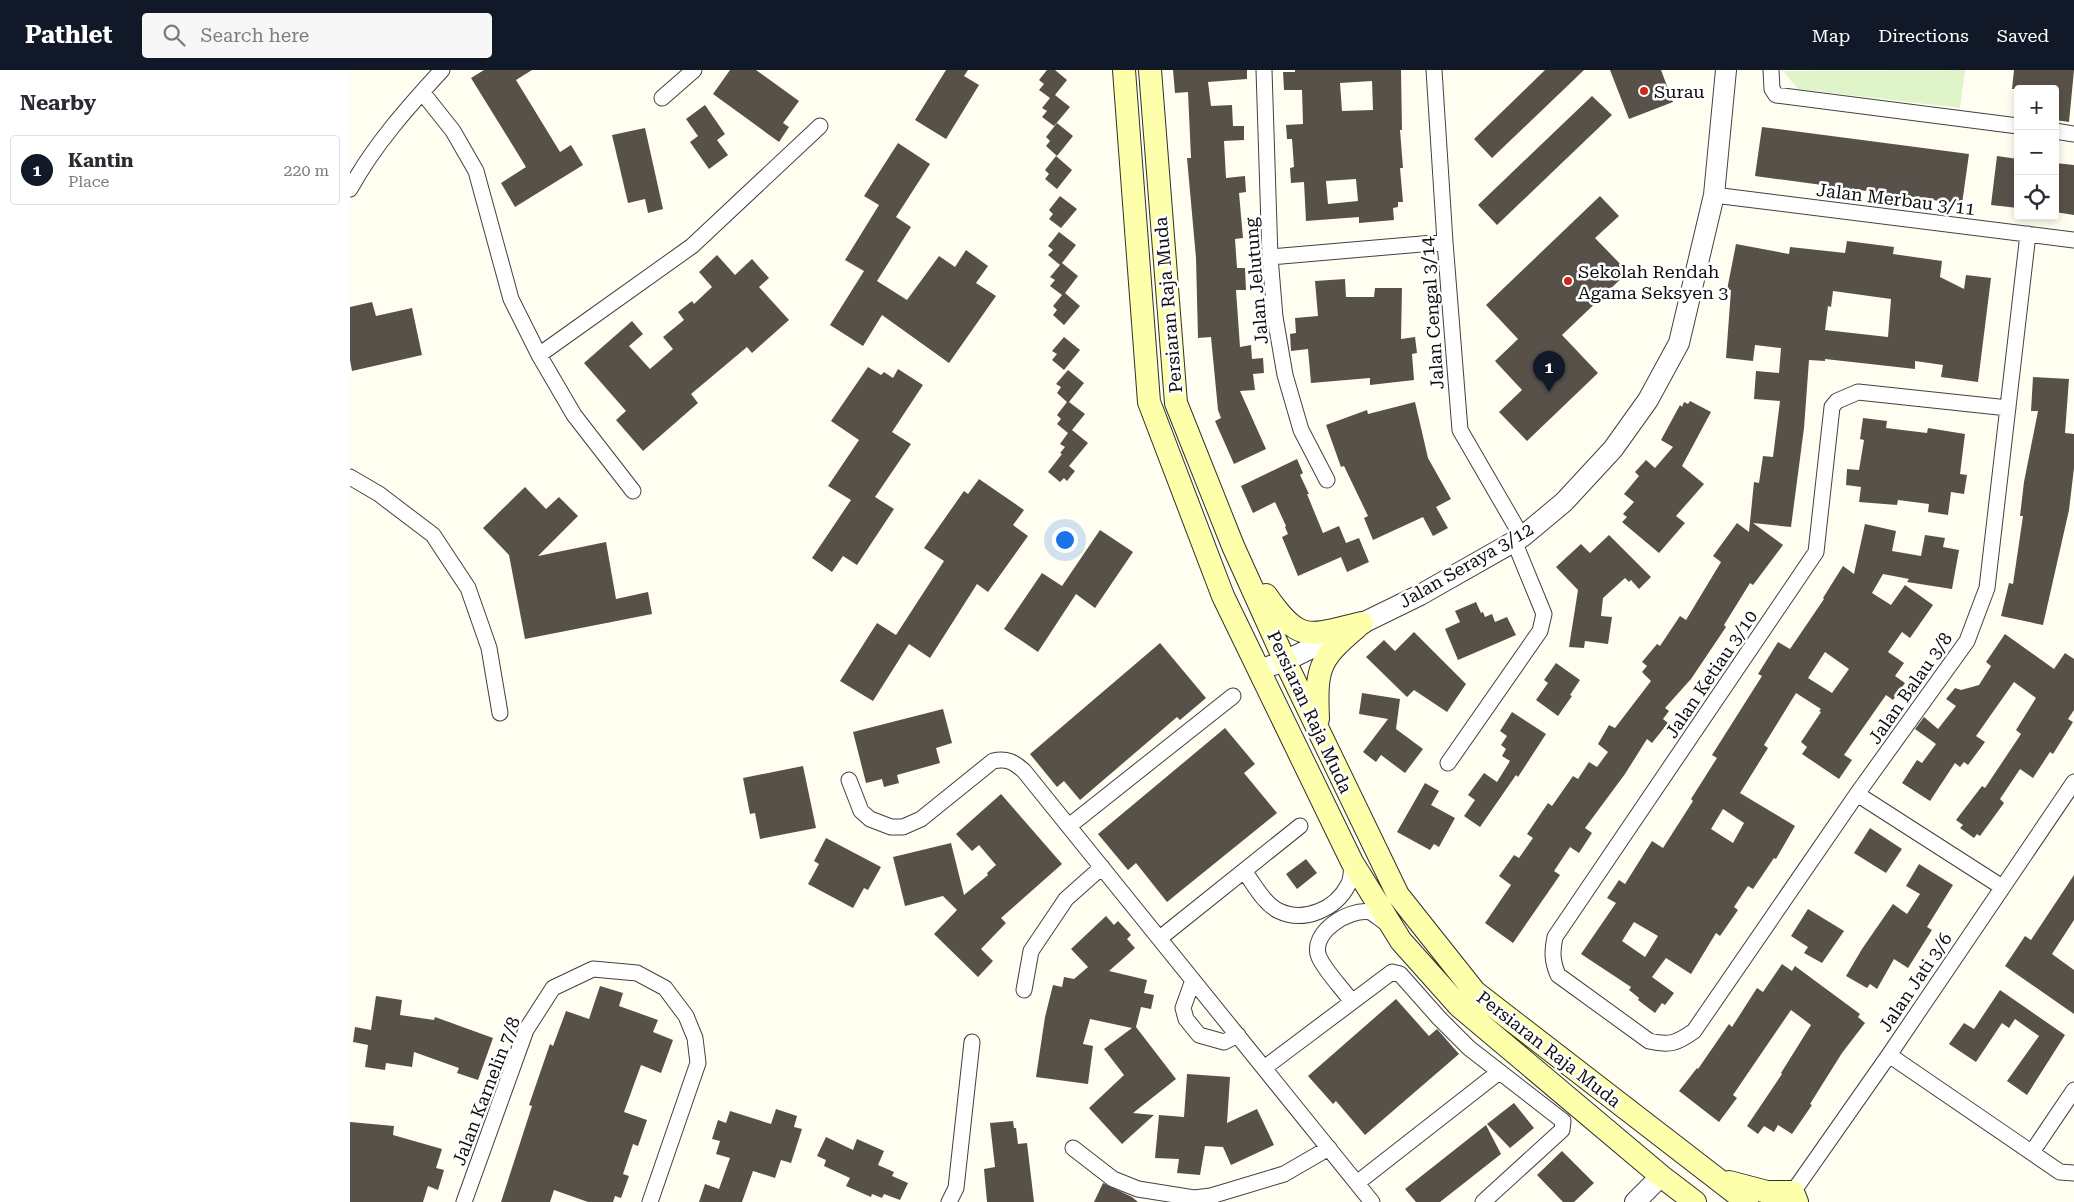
<!DOCTYPE html>
<html lang="en">
<head>
<meta charset="utf-8">
<style>
  :root { --surface:#fff; --page:#f7f7f7; --text:#2b2b33; --muted:#7c7c81; --line:#e1e1e2; --accent:#111827 }
  body { margin:0; font-family:"Roboto Serif",serif; background:var(--page); color:var(--text) }
  .controls { position:absolute; right:15px; top:15px; display:grid; overflow:hidden; border-radius:5px; box-shadow:0 2px 8px #0003 }
  .controls button { width:45px; height:45px; display:grid; place-items:center; padding:0; border:0; border-bottom:1px solid var(--line); background:var(--surface); color:var(--text); font:25px sans-serif }
  .you { position:absolute; left:714px; top:469px; width:18px; height:18px; margin:-12px; border:4px solid #fff; border-radius:50%; background:#1a73e8; box-shadow:0 0 0 8px #1a73e833 }
  .badge { display:grid; place-items:center; width:32px; height:32px; border-radius:50%; background:var(--accent); color:#fff; font-size:16px; font-weight:700 }
  .pin { position:absolute; translate:-50% -41px; filter:drop-shadow(0 1px 2px #0008) }
  .pin::after { content:''; position:absolute; top:26px; width:18px; height:15px; background:inherit; clip-path:polygon(0 0,100% 0,50% 100%) }
  .list { margin:0; padding:0; list-style:none }
  h2 { display:flex; justify-content:space-between; align-items:center; height:65px; margin:0; padding:0 20px; font-size:21px }
  h2 small { font-size:16px; font-weight:400; color:var(--muted) }
  .list li { display:grid; grid-template-columns:32px 1fr auto; gap:15px; align-items:center; box-sizing:border-box; height:70px; margin:0 10px 10px; padding:0 10px; border:1px solid var(--line); border-radius:5px }
  .list b { display:block; font-size:19px; white-space:nowrap }
  .list p { margin:0; font-size:16px; white-space:nowrap; color:var(--muted) }
  .list em { font-size:16px; font-style:normal; color:var(--muted) }
  .icon { flex:none; width:28px; height:28px; fill:none; stroke:currentColor; stroke-width:2; stroke-linecap:round; stroke-linejoin:round }
  .map { position:relative; flex:none; width:1724px; height:1132px; overflow:hidden }
  header { display:flex; align-items:center; gap:30px; box-sizing:border-box; height:70px; padding:0 25px; background:var(--accent); color:#fff }
  header strong { font-size:24px }
  nav { display:flex; gap:28px; margin-inline-start:auto; font-size:18px }
  .search { width:350px; height:45px; background:var(--page); display:flex; align-items:center; gap:12px; box-sizing:border-box; padding:0 18px; border-radius:5px; color:var(--muted); font-size:19px }
  main { display:flex }
  aside { flex:1; background:var(--surface) }
  .map>svg:first-child { display:block }
  .pitch { fill:#dff4c8 }
  .building { fill:#58514a; fill-rule:evenodd }
  .lines { fill:none; stroke-linecap:round; stroke-linejoin:round }
  .minor-casing { stroke:#414141; stroke-width:17 }
  .tertiary-casing { stroke:#414141; stroke-width:22 }
  .secondary-casing { stroke:#303030; stroke-width:24 }
  .minor { stroke:#fff; stroke-width:15 }
  .tertiary { stroke:#fff; stroke-width:20 }
  .secondary { stroke:#feffab; stroke-width:22 }
  .poi-dot { fill:#cc2719; stroke:#fff; stroke-width:2 }
  .labels { text-anchor:middle; dominant-baseline:central; stroke-width:5; stroke-linejoin:round; paint-order:stroke }
  .poi-label { font-size:18px; fill:#0e0e0e; stroke:#fff; text-anchor:start }
  .street-label { font-size:18px; fill:#0e0e0e; stroke:#fff }
</style>
</head>
<body>
<header>
<strong>Pathlet</strong>
<div class="search"><svg class="icon" aria-label="search" viewBox="0 0 24 24"><circle cx="10" cy="10" r="6"/><path d="M15 15l6 6"/></svg>Search here</div>
<nav><a>Map</a><a>Directions</a><a>Saved</a></nav>
</header>
<main>
<aside>
<h2>Nearby<small></small></h2>
<ul class="list">
<li><span class="badge">1</span><div><b>Kantin</b><p>Place</p></div><em>220 m</em></li>
</ul>
</aside>
<div class="map">
<svg width="1724" height="1132" viewBox="0 0 1724 1132">
  <rect width="100%" height="100%" fill="#fffef0"/>
  <path class="pitch" d="M1615,0L1610,38L1448,19L1433,1Z"/>
  <path class="building" d="M134,0H182L166,10L210,82L221,75L233,95L165,137L151,113L176,97L121,8Z
    M380,0H406L449,31L433,53L439,57L429,72L363,24Z
    M596,0H618L614,6L629,15L596,69L565,50Z
    M697,0H705L717,10L705,25L720,37L704,56L692,47L697,41L692,38L700,28L689,20L694,14L689,10Z
    M823,0H897V9L858,12L861,36L882,35L883,56H894V70L874,71L876,108L895,106L896,122L889,123L893,168L885,169L887,198H895L896,220H886L890,277L901,275L902,289L913,288L914,303L903,304L905,320L890,321L916,379L884,394L865,351L871,348L868,340L861,267L848,268L846,188L837,88H841L838,22L825,23Z
    M945,0H1051L1052,60H1050L1053,98H1050L1053,132H1048V137L1043,138L1044,150L1009,153V147L956,151L954,112L941,113L940,98L944,97L942,69H937L936,55L953,54L952,20H934L933,2H945ZM1022,11L1023,40L992,41L990,13ZM1006,109L1008,131L978,134L976,111Z
    M1195,0H1234L1142,88L1124,69Z
    M1260,0H1311L1323,32L1279,49Z
    M1664,0H1724L1719,52L1705,50V19H1662Z
    M1242,26L1262,45L1147,155L1128,135Z
    M355,35L375,64L367,70L378,85L359,99L340,72L348,66L336,49Z
    M707,53L723,66L707,86L696,76L700,71L696,67Z
    M1412,57L1619,84L1612,134L1405,106Z
    M295,58L313,139L298,143L295,129L278,133L262,65Z
    M548,73L580,94L546,147L561,157L527,211L557,230L589,186L605,197L616,180L638,196L626,213L646,226L599,293L532,245L513,276L480,255L514,201L495,190L529,135L514,126Z
    M706,86L722,100L707,119L695,109L699,104L695,100Z
    M1647,86L1668,89V138L1641,135Z
    M1705,93L1724,95V145L1705,142Z
    M710,126L727,139L711,158L699,149L703,144L699,140Z
    M1250,126L1269,146L1245,168L1278,202L1212,265L1248,303L1177,371L1149,342L1172,320L1145,291L1168,269L1136,235Z
    M709,162L726,175L712,193L728,206L715,223L730,236L714,255L703,245L707,240L703,236L712,225L700,216L705,210L700,207L710,195L698,185L703,180L698,176Z
    M1497,171L1544,177L1543,184L1592,191L1590,207L1614,219L1616,205L1641,208L1628,312L1591,307L1593,295L1565,291V299L1475,289V291L1459,290L1454,358L1441,457L1403,453L1433,475L1403,515L1400,513L1374,555L1376,557L1341,609L1315,638L1319,641L1313,649L1318,653L1302,673L1297,669L1275,704L1235,758L1242,763L1229,783L1220,777L1204,801L1210,805L1163,873L1135,853L1161,815L1149,806L1164,785L1169,788L1183,768L1177,764L1198,733L1202,736L1223,706L1228,709L1239,692L1247,697L1258,682L1248,674L1259,655L1265,658L1301,611L1292,602L1297,596L1292,592L1307,574L1310,576L1330,546L1336,550L1371,492L1363,486L1387,453L1399,462L1404,412L1409,413L1413,386L1423,387L1430,331L1404,329L1406,301L1429,303L1431,278L1405,275L1403,291L1376,288L1381,220H1377L1386,174L1439,184L1440,177L1495,183ZM1483,221L1541,229L1538,267L1475,260L1478,236L1481,237Z
    M367,185L385,205L402,189L419,208L409,217L439,250L402,283L397,277L341,324L348,333L293,381L266,350L276,341L234,293L282,251L293,264L279,276L300,299L323,279L313,267L334,250L328,242L342,231L344,234L362,217L349,202Z
    M995,209L996,227H1024L1025,218H1052L1051,269L1065,267L1067,283L1062,284L1064,310L1020,315V308L961,313L958,279L941,281L940,264L946,263L945,248L968,246L965,211Z
    M22,232L26,246L62,238L72,285L2,301L0,290V237Z
    M714,267L730,280L714,300L702,290L707,284L702,281Z
    M518,297L531,305L534,302L543,308L548,299L573,315L542,362L561,374L525,427L544,439L507,495L493,486L482,502L462,488L501,430L478,416L509,370L481,351Z
    M718,300L734,313L719,332L735,344L722,360L738,373L719,396L725,401L717,411L714,408L710,412L698,402L712,384L710,383L715,377L710,374L718,363L707,354L711,349L707,345L717,332L707,323L711,317L706,314Z
    M1683,307L1719,309L1715,363L1724,364V398L1719,440L1693,555L1651,546L1659,513L1663,514L1673,446H1670L1674,412L1688,341H1681Z
    M1340,331L1361,342L1332,396L1354,414L1326,446L1335,453L1309,483L1272,452L1277,447L1273,444L1284,432L1274,424L1289,406L1285,402L1296,390L1305,398L1323,377L1311,370L1330,335L1332,337L1334,332L1338,334Z
    M1065,332L1078,388L1101,429L1086,437L1098,458L1083,466L1073,447L1023,470L1014,448L1018,446L994,396L991,397L976,355L1017,340L1018,344Z
    M1513,348L1537,351L1536,358L1577,363L1578,358L1615,364L1610,404L1617,405L1614,424L1601,422L1598,445L1578,442L1579,434L1548,430L1547,435L1509,432L1511,417L1496,415L1497,399L1509,400L1514,370L1510,369Z
    M947,389L953,403L950,405L959,424H957L973,463L989,456L996,473L1009,468L1019,492L997,502L991,487L948,506L932,467L938,464L935,457L936,456L925,432L903,443L891,416Z
    M629,409L674,440L663,455L678,466L638,522L627,514L580,588L559,574L523,631L490,611L527,553L546,565L594,491L574,478L614,421L618,424Z
    M175,417L196,439L209,427L228,446L188,486L256,472L266,529L298,522L302,544L175,569L159,485L133,458Z
    M1515,454L1546,461L1542,481L1571,486L1575,465L1595,468L1593,477L1609,480L1602,519L1557,512L1559,509L1533,504L1522,523L1541,535L1555,515L1583,535L1560,568L1552,562L1538,582L1554,593L1545,606L1555,613L1543,630L1536,625L1494,685L1502,690L1489,709L1452,684L1457,677L1451,672L1471,642L1469,641L1471,639L1446,623L1414,675L1418,678L1390,723L1445,756L1426,789L1424,788L1403,819L1398,816L1384,837L1388,840L1370,866L1366,863L1341,904L1316,888L1302,907L1324,923L1315,935L1312,933L1305,943L1288,930L1289,928L1279,920L1281,917L1231,884L1266,833L1257,828L1269,810L1275,814L1302,771L1313,778L1343,731L1341,729L1367,688L1362,685L1412,606L1408,604L1428,572L1440,579L1474,529L1473,528L1493,496L1504,504ZM1475,582L1499,599L1482,623L1458,608ZM1373,739L1394,753L1383,773L1361,759ZM1284,852L1308,866L1295,887L1272,871Z
    M750,460L783,482L745,538L726,524L688,582L654,559L692,503L712,516Z
    M1259,465L1301,507L1289,519L1281,510L1279,512L1275,508L1253,528L1251,546L1262,547L1258,574L1235,571L1234,578L1219,577L1228,520L1206,497L1231,474L1240,483Z
    M1126,532L1131,543L1133,542L1135,547L1142,544L1145,552L1157,547L1166,565L1108,590L1095,559L1110,552L1105,541Z
    M1064,562L1116,614L1097,642L1064,620L1057,627L1016,587L1034,570L1045,581Z
    M1655,564L1704,599L1715,583L1724,589V640L1718,649L1723,652L1703,684L1700,682L1683,708L1670,699L1650,729L1654,733L1630,766L1627,764L1624,768L1610,758L1613,755L1606,750L1632,716L1635,718L1671,664L1666,660L1686,628L1664,612L1626,666L1635,672L1618,695L1614,692L1610,697L1605,693L1580,731L1552,713L1567,690L1572,693L1586,674L1565,659L1574,647L1588,659L1606,636L1596,629L1605,618L1611,620L1629,615L1641,596L1636,592Z
    M810,573L856,628L830,650L827,647L730,730L714,711L707,717L680,684Z
    M1206,593L1230,610L1220,625L1222,626L1208,646L1186,630L1198,613L1194,610Z
    M1012,623L1050,629L1046,659L1073,679L1055,703L1031,685L1026,692L1013,682L1038,649L1009,644Z
    M593,639L602,673L586,678L590,693L547,705L549,713L534,717L532,709L516,713L503,662Z
    M1162,642L1196,664L1168,707L1166,705L1130,757L1114,746L1125,730L1118,725L1134,703L1147,712L1160,691L1152,686L1156,679L1151,675L1157,666L1150,661Z
    M875,658L905,694L894,703L927,743L817,832L786,793L778,800L748,764Z
    M453,696L466,758L410,769L405,743L400,744L393,708Z
    M1075,713L1089,721L1081,735L1105,748L1089,777L1084,774L1080,780L1047,762Z
    M651,724L712,794L651,848L656,853L631,879L643,891L628,907L584,864L607,840L593,826L555,836L543,787L601,773L614,825L638,805L637,803L646,795L629,775L622,781L606,764Z
    M1520,758L1552,779L1536,803L1504,783Z
    M476,768L531,797L518,820L514,818L503,838L458,814L469,794L464,791Z
    M956,789L967,803L947,819L936,804Z
    M1569,794L1603,815L1577,857L1582,860L1558,898L1544,889L1527,919L1520,914L1517,918L1496,906L1512,879L1543,834L1557,844L1570,824L1556,816Z
    M1724,805V850L1702,884L1724,900V944L1655,896L1675,866L1681,870Z
    M1458,839L1494,861L1472,893L1454,883L1458,877L1441,866Z
    M756,846L764,855L768,851L781,865L777,869L785,878L759,901L797,910L794,923L804,925L801,939L791,937L786,957L826,1009L783,1043L804,1045L772,1074L739,1038L774,1005L754,979L782,958L740,949L733,974L743,976L738,1014L686,1007L695,947L703,915L712,917L714,907L724,909L738,897L721,879Z
    M1432,894L1442,901L1445,896L1510,944L1508,947L1515,953L1492,983L1460,1034L1462,1035L1442,1064L1428,1055L1424,1062L1414,1056L1408,1064L1397,1056L1432,1004L1431,1003L1461,955L1441,940L1383,1025L1387,1028L1369,1052L1329,1021L1347,998L1348,999L1379,954L1382,957L1407,918L1413,922Z
    M250,916L273,923L269,936L308,950L303,962L323,970L311,1003L291,995L274,1042L297,1050L288,1076L283,1074L273,1104L279,1106L271,1128L265,1126L263,1132H238L204,1120L200,1132H151L182,1036L179,1035L200,974L203,976L216,941L239,949Z
    M1650,920L1715,965L1677,1025L1657,1011L1689,966L1665,949L1659,958L1652,953L1626,992L1599,974L1614,953L1624,959Z
    M26,926L52,930L50,945L84,950L85,947L143,968L128,1010L107,1003L109,998L64,982L62,997L36,993L35,1000L15,997L18,975L3,972L5,957L21,960Z
    M1046,929L1079,966L1087,959L1109,984L1015,1065L986,1031L983,1034L958,1006Z
    M837,1004L880,1007L877,1053L907,1039L924,1075L881,1095L873,1077L855,1076L850,1105L827,1103L829,1089L805,1088L809,1045L834,1047Z
    M1164,1033L1184,1058L1160,1078L1137,1054Z
    M426,1039L447,1046L444,1057L452,1059L441,1093L431,1090L425,1108L403,1101L392,1132H349L355,1114L369,1119L380,1088L366,1084L370,1071L362,1069L368,1050L376,1053L380,1041L421,1054Z
    M663,1051L664,1058H666L668,1074L677,1073L684,1132H637L634,1099L645,1097L640,1053Z
    M0,1052L44,1056L43,1065L92,1079L86,1098L94,1100L88,1120L78,1116L73,1132H0Z
    M1136,1055L1151,1084L1090,1132H1066L1055,1119Z
    M476,1067L503,1080L507,1069L534,1081L528,1095L544,1102L542,1106L558,1113L550,1130L534,1124L532,1128L522,1124L521,1127L496,1116L500,1108L474,1096L476,1090L467,1086Z
    M1212,1081L1244,1113L1224,1132H1213L1187,1105Z
    M753,1113L782,1127L788,1132H744Z"/>
  <g class="lines">
    <defs>
      <path id="minor" d="M914,0L920,187L925,247L935,305L951,360L977,410
        M1084,0L1095,172L1110,360L1172,467
        M1421,0L1422,19L1426,25L1668,56
        M72,22L103,61L126,101L161,229L189,285L224,345L283,421
        M312,28L344,0
        M1705,61L1724,64
        M0,119C24,75 59,36 92,0
        M1364,125L1724,170
        M920,187L1095,172
        M189,285L342,176L470,56
        M1658,338L1508,322L1487,331L1482,337L1466,482L1205,867C1202,882 1202,891 1208,905L1299,971C1320,976 1327,973 1344,961L1507,724L1617,571L1637,518L1678,164
        M0,407L29,424L83,465L118,518L139,578L150,643
        M1098,693L1190,561L1194,544L1164,471
        M499,710L511,741L520,749L541,757H553L571,749L643,691C657,688 664,692 674,701L1022,1132
        M1507,724L1652,817
        M719,756L883,626
        M894,801C904,814 914,834 929,841C954,853 986,839 998,815C1002,809 1001,799 1002,792
        M810,868L950,756
        M843,910L833,938L836,949L849,965L874,972L888,965
        M674,920L681,881L716,829L752,797
        M1002,932C993,919 975,901 969,887C959,863 999,838 1020,842C1025,844 1031,850 1036,853
        M1539,985L1710,1102L1724,1103
        M914,998L1042,902L1050,904L1089,948L1119,978L1213,1051L1212,1060L1133,1132
        M723,1078L763,1109L788,1119L844,1128L861,1126L934,1104L979,1078
        M1682,1082L1724,1020
        M1007,1113L1149,1002
        M1438,1129L1539,985L1724,712
        M114,1132L176,960L203,918L243,899L287,903L315,918L336,946L345,968L348,993L300,1132
        M599,1132L606,1118L622,972"/>
      <path id="tertiary" d="M909,600L935,591L1070,525L1172,467L1214,432L1263,379L1298,330L1329,273L1364,125L1376,0
        M1285,1132L1311,1106"/>
      <path id="secondary" d="M774,0L799,332L873,526L1002,792L1051,871L1109,936L1311,1106L1345,1132
        M800,0L826,333L883,476L935,591L1048,825L1125,922L1397,1132
        M916,525C950,574 958,566 1012,553
        M968,649C966,598 968,590 1007,557
        M1379,1112L1417,1122H1443L1447,1132"/>
    </defs>
    <use href="#minor" class="minor-casing"/>
    <use href="#tertiary" class="tertiary-casing"/>
    <use href="#secondary" class="secondary-casing"/>
    <use href="#minor" class="minor"/>
    <use href="#tertiary" class="tertiary"/>
    <use href="#secondary" class="secondary"/>
  </g>
  <g class="poi-dot">
    <circle cx="1294" cy="21" r="5"/>
    <circle cx="1218" cy="211" r="5"/>
  </g>
  <g class="labels">
    <g class="poi-label">
      <text x="1304" y="21">Surau</text>
      <text x="1228" y="201">Sekolah Rendah<tspan x="1228" dy="21">Agama Seksyen 3</tspan></text>
    </g>
    <g class="street-label">
      <text transform="translate(1546 129) rotate(7)">Jalan Merbau 3/11</text>
      <text transform="translate(906 211) rotate(-95)">Jalan Jelutung</text>
      <text transform="translate(818 235) rotate(-95)">Persiaran Raja Muda</text>
      <text transform="translate(1082 243) rotate(-94)">Jalan Cengal 3/14</text>
      <text transform="translate(1116 495) rotate(-30)">Jalan Seraya 3/12</text>
      <text transform="translate(1361 604) rotate(-56)">Jalan Ketiau 3/10</text>
      <text transform="translate(1560 618) rotate(-55)">Jalan Balau 3/8</text>
      <text transform="translate(960 642) rotate(65)">Persiaran Raja Muda</text>
      <text transform="translate(1565 912) rotate(-56)">Jalan Jati 3/6</text>
      <text transform="translate(1199 979) rotate(38)">Persiaran Raja Muda</text>
      <text transform="translate(136 1021) rotate(-69)">Jalan Karnelin 7/8</text>
    </g>
  </g>
</svg>
<div class="controls">
<button>+</button>
<button>−</button>
<button><svg class="icon" aria-label="locate" viewBox="0 0 24 24"><circle cx="12" cy="12" r="6"/><path d="M12 2v4M12 18v4M2 12h4M18 12h4"/></svg></button>
</div>
<div class="you"></div>
<div class="pin badge" style="left:1199px;top:322px">1</div>
</div>
</main>
</body>
</html>
